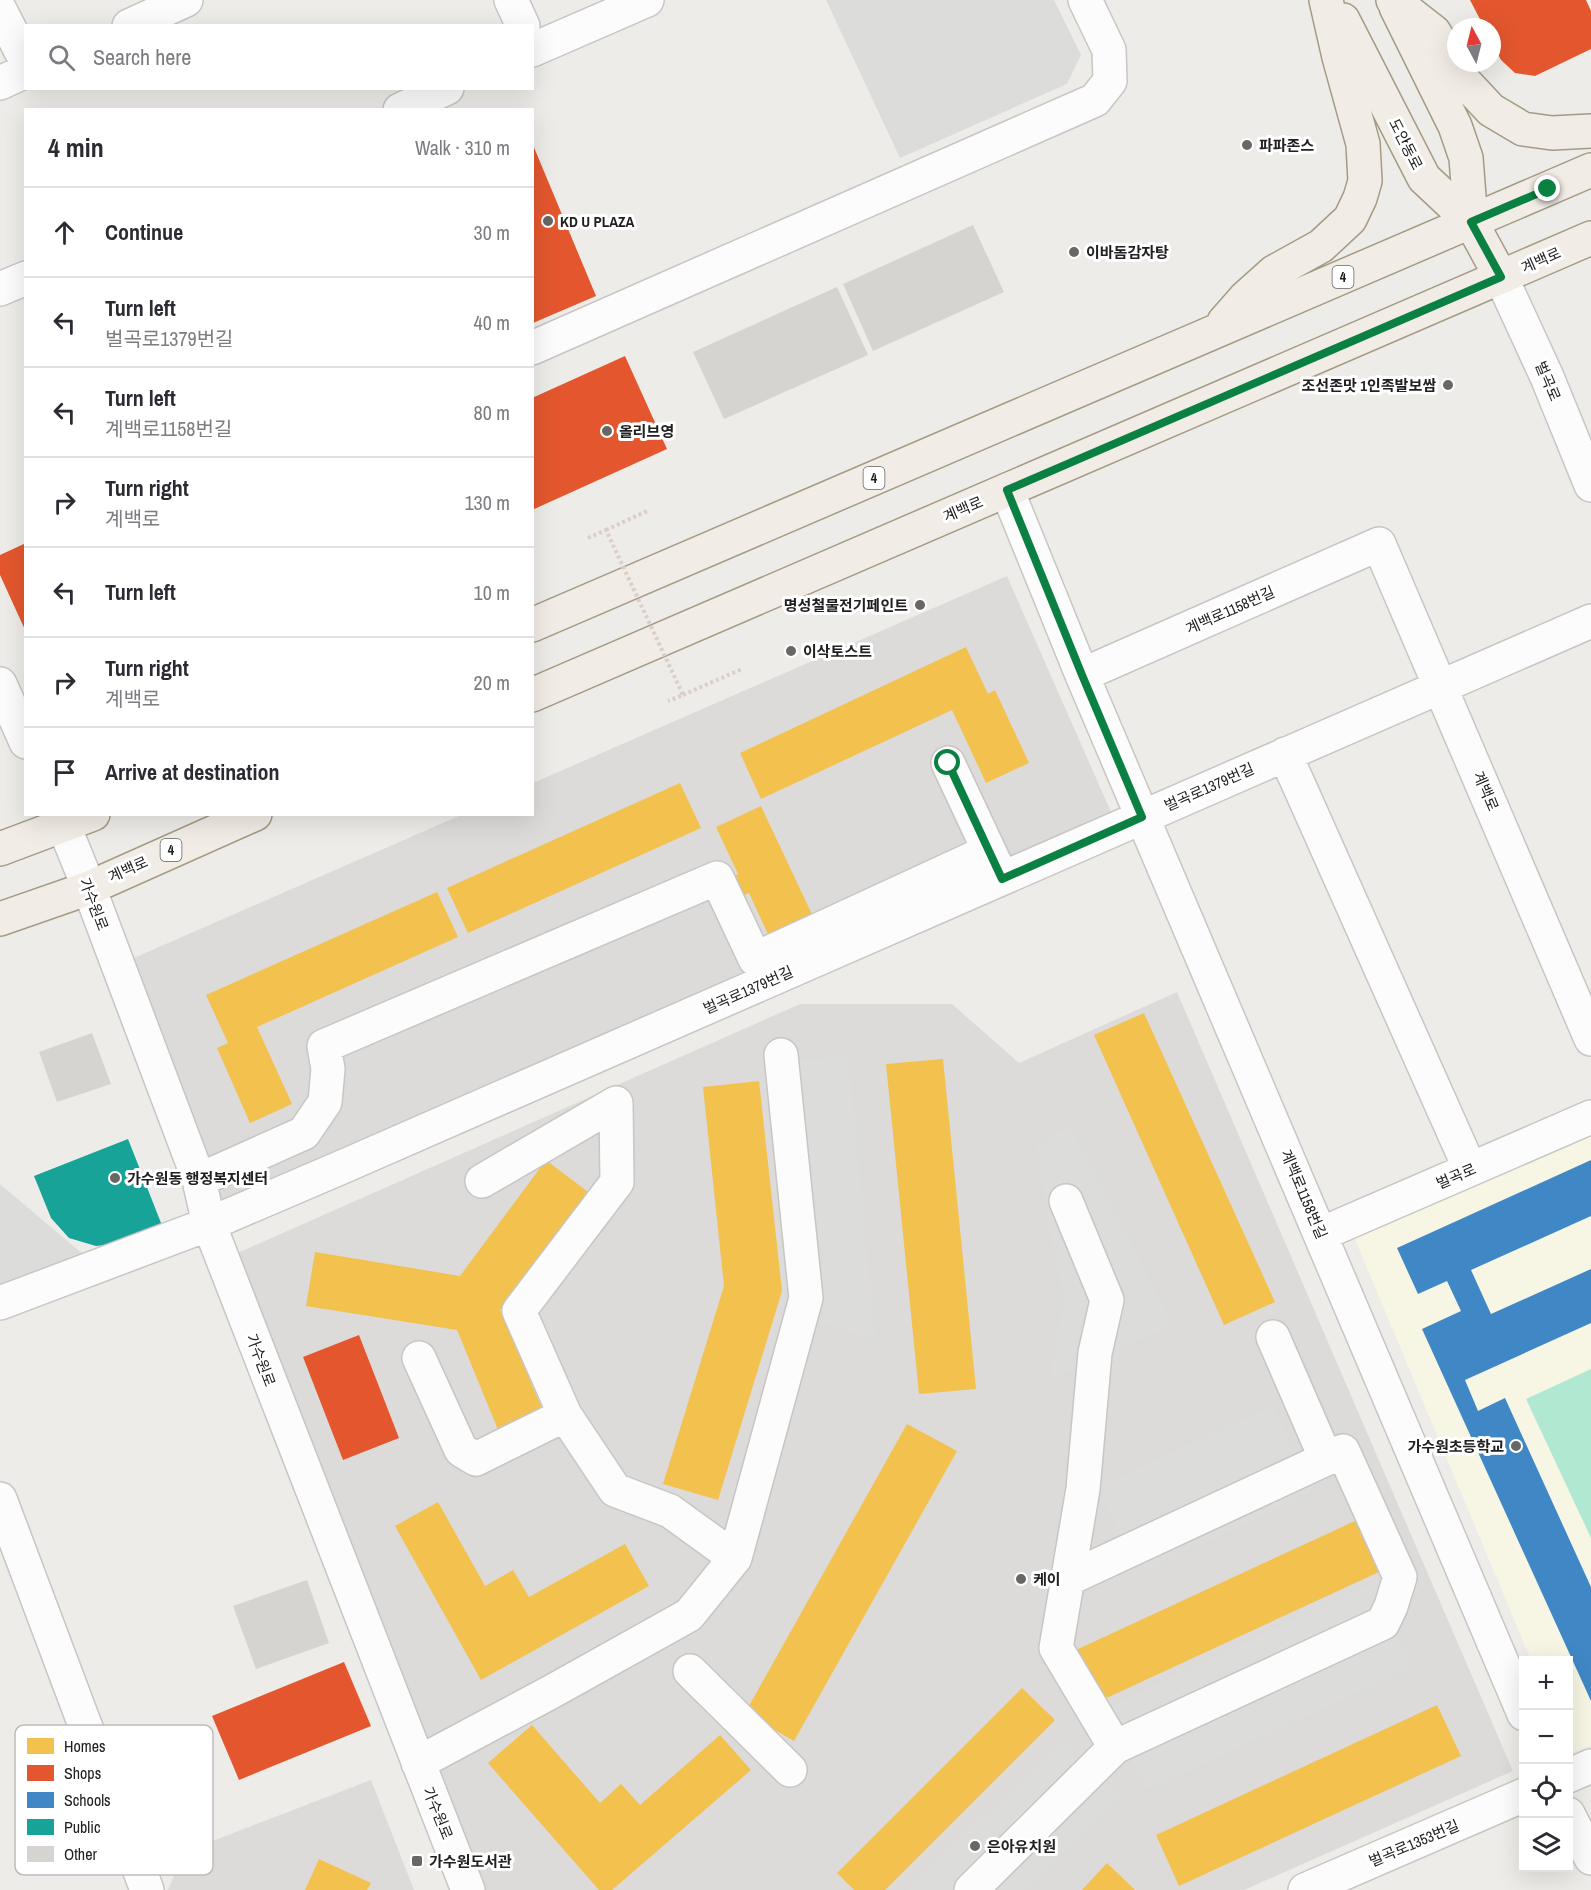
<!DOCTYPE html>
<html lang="en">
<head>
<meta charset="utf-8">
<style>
  :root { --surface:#fff; --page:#f7f7f7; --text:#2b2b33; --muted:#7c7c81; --line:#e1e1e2 }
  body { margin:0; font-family:"Archivo Narrow","Noto Sans KR",sans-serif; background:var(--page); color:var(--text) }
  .controls { position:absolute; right:18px; bottom:18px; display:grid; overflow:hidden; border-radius:0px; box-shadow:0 6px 24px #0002 }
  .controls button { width:54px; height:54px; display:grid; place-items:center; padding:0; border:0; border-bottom:2px solid var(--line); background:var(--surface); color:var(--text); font:30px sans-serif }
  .compass { position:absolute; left:1447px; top:18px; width:54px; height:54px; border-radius:50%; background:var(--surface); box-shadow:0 6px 24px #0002; rotate:353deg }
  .stop { position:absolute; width:18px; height:18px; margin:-14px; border:4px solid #0b8043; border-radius:50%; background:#fff }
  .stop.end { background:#0b8043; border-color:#fff; box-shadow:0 2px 6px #0008 }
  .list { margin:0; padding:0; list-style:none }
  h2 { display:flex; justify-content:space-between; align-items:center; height:78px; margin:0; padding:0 24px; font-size:26px }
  h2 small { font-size:20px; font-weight:400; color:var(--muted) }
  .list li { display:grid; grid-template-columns:39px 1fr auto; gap:18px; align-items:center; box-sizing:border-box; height:90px; padding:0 24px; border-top:2px solid var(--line) }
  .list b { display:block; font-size:22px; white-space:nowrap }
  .list p { margin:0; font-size:20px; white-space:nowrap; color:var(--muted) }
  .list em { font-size:20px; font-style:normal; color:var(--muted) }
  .icon { flex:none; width:33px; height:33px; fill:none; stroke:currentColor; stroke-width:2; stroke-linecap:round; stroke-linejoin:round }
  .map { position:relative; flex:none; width:1591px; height:1890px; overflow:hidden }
  .search { position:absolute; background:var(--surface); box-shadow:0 6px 24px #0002; left:24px; top:24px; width:510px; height:66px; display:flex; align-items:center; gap:15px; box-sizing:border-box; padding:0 21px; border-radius:0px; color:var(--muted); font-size:22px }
  .panel { position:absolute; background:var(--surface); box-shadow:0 6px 24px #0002; left:24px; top:108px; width:510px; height:708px; border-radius:0px }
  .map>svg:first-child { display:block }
  .residential { fill:#dddbd9 }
  .education { fill:#f7f6e4 }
  .religious { fill:#dcdcda }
  .pitch { fill:#b1e8d2 }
  .homes { fill:#f2c14e }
  .shops { fill:#e4572e }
  .schools { fill:#3f88c5 }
  .public { fill:#17a398 }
  .building { fill:#d6d4d1 }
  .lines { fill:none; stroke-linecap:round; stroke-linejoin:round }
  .minor-casing { stroke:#c7c6c4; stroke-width:36 }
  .major-casing { stroke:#a59b84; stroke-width:36 }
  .path { stroke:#dccdca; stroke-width:4; stroke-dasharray:3 3; stroke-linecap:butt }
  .minor { stroke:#fcfcfc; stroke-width:33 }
  .major { stroke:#f1ece5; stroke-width:33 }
  .path-bridge { stroke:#dccdca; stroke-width:4; stroke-dasharray:3 3; stroke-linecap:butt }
  .route { stroke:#0b8043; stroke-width:8 }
  .poi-dot { fill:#686766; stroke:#fff; stroke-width:2 }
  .labels { text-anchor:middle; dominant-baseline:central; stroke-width:6; stroke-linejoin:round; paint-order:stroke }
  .shield { fill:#fff; stroke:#636363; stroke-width:1.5 }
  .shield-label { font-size:14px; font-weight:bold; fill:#202020 }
  .street-label { font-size:15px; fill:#202020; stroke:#fff }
  .poi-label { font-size:15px; font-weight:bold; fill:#202020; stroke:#fff; text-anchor:start }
  .key { fill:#fff; stroke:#bcbcbc; stroke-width:1.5 }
  .key-label { font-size:16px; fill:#202020 }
</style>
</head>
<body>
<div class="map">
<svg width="1591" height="1890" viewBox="0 0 1591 1890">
  <rect width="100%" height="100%" fill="#eeece8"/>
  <path class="residential" d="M1007,576L1111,812L215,1204L111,968L461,815L532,814L533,783Z
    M1177,992L1513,1771L1244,1890H486L233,1255L800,1004H952L1019,1063Z
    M371,1780L414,1890H168L184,1852Z"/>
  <path class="education" d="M1591,1128V1745L1570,1754L1568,1660H1531L1352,1232Z"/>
  <path class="religious" d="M826,0H1054L1081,55L1067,84L900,158Z
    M848,1056L876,1340L817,1321L792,1061Z
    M1070,1126L1173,1325L1049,1380L1063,1300L1036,1146Z
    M0,1184L84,1255L0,1286Z
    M1273,1405L1314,1492L1139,1573L1098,1487Z
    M1373,1583L1413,1667L1147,1790L1108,1707Z
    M1061,1741L1120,1796L1025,1890H908Z"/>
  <path class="pitch" d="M1591,1369V1538L1526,1399Z"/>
  <path class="homes" d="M966,647L988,694L995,690L1029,763L986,783L952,710L761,799L740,753Z
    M680,783L701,828L468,933L447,888Z
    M761,806L817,925L773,945L749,893L736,899L727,880L738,874L716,827Z
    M437,892L458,937L257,1027L292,1104L250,1123L217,1048L228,1043L206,995Z
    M1144,1013L1275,1302L1224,1325L1094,1035Z
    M943,1059L976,1389L919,1394L886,1064Z
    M759,1081L782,1291L718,1500L663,1484L724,1286L703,1087Z
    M546,1160L588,1192L500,1310L544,1413L499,1432L457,1330L306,1306L315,1252L460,1276Z
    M907,1424L957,1451L794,1741L745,1713Z
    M438,1502L485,1586L513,1570L529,1597L625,1544L649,1586L481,1680L395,1526Z
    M1357,1520L1381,1571L1100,1701L1076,1650Z
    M1022,1688L1055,1720L885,1890H854L837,1873Z
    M1437,1705L1461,1756L1179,1886L1156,1835Z
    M532,1725L600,1803L621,1784L640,1805L720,1735L751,1770L612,1890H599L488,1763Z
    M319,1859L371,1883L367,1890H305Z
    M1107,1863L1135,1890H1082Z"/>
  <path class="shops" d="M1470,0H1586L1591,11V49L1535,76L1515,73L1501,60L1492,43V27H1484Z
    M533,145L596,296L533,323Z
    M625,356L667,449L532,510V398Z
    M26,543V632L0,575V555Z
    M359,1335L399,1438L343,1460L303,1357Z
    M344,1662L371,1726L239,1780L212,1716Z"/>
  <path class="schools" d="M1591,1160V1216L1471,1270L1491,1314L1591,1269V1323L1465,1380L1478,1411L1505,1398L1591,1587V1701L1422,1329L1461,1311L1447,1281L1418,1294L1397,1248Z"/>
  <path class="public" d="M128,1139L163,1228L124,1243L96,1246L69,1238L51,1218L34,1176Z"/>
  <path class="building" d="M973,225L1004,292L873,351L843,284Z
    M837,287L868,355L724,419L693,352Z
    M92,1033L111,1084L57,1102L39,1052Z
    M307,1580L329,1643L256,1669L233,1606Z"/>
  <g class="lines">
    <defs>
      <path id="minor" d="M511,0L523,26
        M0,10L26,61
        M129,26L186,0
        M532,50L647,0
        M0,83L26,71
        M400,110L447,88
        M1501,277L1547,377L1591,485
        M0,289L26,278
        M532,348L1095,100L1110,81L1109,50L1085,0
        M1007,490L1082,675L1524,1714
        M1082,675L1379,544L1591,1039
        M0,684L26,742
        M1285,754L1470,1169
        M948,763L999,872
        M59,814L89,888L199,1180L209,1224L468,1890
        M199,1180L304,1133L325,1102L328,1069L324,1046L717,878L755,959L989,851
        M482,1181L616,1103L617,1182L519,1311L565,1415L615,1490L670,1511L735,1558
        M1066,1201L1107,1300L1095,1353L1083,1489L1056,1648L1115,1747
        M1321,1234L1591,1117
        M0,1303L209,1224L349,1164L1591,621
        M1273,1337L1326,1459
        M419,1358L461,1450L476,1459L565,1415
        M0,1499L147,1890
        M690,1671L790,1770
        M418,1763L551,1692L689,1615L735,1558L806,1298L781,1055
        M1568,1776L1591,1766
        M1568,1814L1591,1858
        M971,1890L1115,1747L1383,1623L1391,1606L1400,1577L1343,1451L1068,1579
        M1305,1890L1524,1795"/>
      <path id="major" d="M1393,0L1434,32L1463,80L1491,110L1523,129L1552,133L1591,131
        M1396,7L1455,126L1466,158L1471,222
        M1343,20L1424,178L1471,222L1501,277
        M1224,322L1246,297L1274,272L1321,246L1350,219L1360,198L1365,181L1363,144L1339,57L1326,0
        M532,625L1591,170
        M532,695L1591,238
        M0,849L93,814
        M0,919L89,888L255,814"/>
    </defs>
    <use href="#minor" class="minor-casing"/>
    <use href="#major" class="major-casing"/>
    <path class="path" d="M606,530L647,511
      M683,695L742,669"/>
    <use href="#minor" class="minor"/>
    <use href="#major" class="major"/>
    <path class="path-bridge" d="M588,538L606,530L683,695L668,701"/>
  </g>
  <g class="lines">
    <path class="route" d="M948,763L1002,879L1142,817L1082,675L1007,490L1501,277L1471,222L1548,189"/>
  </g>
  <g class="poi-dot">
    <circle cx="1247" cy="145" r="6"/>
    <circle cx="548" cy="221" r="6"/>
    <circle cx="1074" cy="252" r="6"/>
    <circle cx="1448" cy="385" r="6"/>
    <circle cx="607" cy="431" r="6"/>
    <circle cx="920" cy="605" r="6"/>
    <circle cx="791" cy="651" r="6"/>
    <circle cx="115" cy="1178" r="6"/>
    <circle cx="1516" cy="1446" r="6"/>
    <circle cx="1021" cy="1579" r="6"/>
    <circle cx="975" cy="1846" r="6"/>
    <rect x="411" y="1855" width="12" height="12" rx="3"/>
  </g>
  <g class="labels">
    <g class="shield">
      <rect x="1332.5" y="266" width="21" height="22" rx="4.5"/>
      <rect x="863.5" y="467" width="21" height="22" rx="4.5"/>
      <rect x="160.5" y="839" width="21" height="22" rx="4.5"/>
    </g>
    <g class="shield-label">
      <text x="1343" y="277">4</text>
      <text x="874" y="478">4</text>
      <text x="171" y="850">4</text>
    </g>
    <g class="street-label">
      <text transform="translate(1406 144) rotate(63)">도안동로</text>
      <text transform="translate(1541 260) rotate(-24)">계백로</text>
      <text transform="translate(1548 381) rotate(67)">벌곡로</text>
      <text transform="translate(963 509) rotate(-23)">계백로</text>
      <text transform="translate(1230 610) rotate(-24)">계백로1158번길</text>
      <text transform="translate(1209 787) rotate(-24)">벌곡로1379번길</text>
      <text transform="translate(1486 791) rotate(67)">계백로</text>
      <text transform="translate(128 869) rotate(-24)">계백로</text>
      <text transform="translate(94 904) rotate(69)">가수원로</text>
      <text transform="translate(748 990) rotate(-24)">벌곡로1379번길</text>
      <text transform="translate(1456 1176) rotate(-23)">벌곡로</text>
      <text transform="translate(1304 1194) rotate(67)">계백로1158번길</text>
      <text transform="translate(261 1360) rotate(69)">가수원로</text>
      <text transform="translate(438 1813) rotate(68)">가수원로</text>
      <text transform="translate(1414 1843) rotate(-23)">벌곡로1353번길</text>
    </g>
    <g class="poi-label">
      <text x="1259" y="145">파파존스</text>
      <text x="560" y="221">KD U PLAZA</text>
      <text x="1086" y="252">이바돔감자탕</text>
      <text x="1436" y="385" text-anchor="end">조선존맛 1인족발보쌈</text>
      <text x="619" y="431">올리브영</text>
      <text x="908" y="605" text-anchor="end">명성철물전기페인트</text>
      <text x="803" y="651">이삭토스트</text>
      <text x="127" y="1178">가수원동 행정복지센터</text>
      <text x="1504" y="1446" text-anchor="end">가수원초등학교</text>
      <text x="1033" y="1579">케이</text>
      <text x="987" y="1846">은아유치원</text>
      <text x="429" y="1861">가수원도서관</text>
    </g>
  </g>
  <rect x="15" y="1725" width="198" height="150" rx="9" class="key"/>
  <rect x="27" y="1738" width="27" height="16" fill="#f2c14e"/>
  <rect x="27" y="1765" width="27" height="16" fill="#e4572e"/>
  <rect x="27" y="1792" width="27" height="16" fill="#3f88c5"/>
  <rect x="27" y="1819" width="27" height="16" fill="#17a398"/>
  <rect x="27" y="1846" width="27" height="16" fill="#d6d4d1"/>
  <g class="key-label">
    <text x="64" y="1752">Homes</text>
    <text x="64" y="1779">Shops</text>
    <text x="64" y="1806">Schools</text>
    <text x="64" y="1833">Public</text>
    <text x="64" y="1860">Other</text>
  </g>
</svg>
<div class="controls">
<button>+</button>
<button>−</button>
<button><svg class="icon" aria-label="locate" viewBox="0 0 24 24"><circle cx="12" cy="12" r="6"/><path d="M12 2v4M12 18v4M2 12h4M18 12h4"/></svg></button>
<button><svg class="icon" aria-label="layers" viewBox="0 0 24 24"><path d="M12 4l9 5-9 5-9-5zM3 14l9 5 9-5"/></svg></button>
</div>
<svg class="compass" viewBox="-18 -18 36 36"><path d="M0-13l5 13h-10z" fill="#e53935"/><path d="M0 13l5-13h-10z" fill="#7c7c81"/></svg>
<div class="stop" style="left:948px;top:763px"></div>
<div class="stop end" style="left:1548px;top:189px"></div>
<div class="search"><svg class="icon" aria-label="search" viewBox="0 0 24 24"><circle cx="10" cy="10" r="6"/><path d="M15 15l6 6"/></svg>Search here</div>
<section class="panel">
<h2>4 min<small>Walk · 310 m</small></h2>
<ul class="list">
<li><svg class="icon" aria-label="ahead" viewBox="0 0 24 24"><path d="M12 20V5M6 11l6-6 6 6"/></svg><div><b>Continue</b></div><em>30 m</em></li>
<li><svg class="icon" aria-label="left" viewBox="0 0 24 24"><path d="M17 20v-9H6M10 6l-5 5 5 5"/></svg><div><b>Turn left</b><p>벌곡로1379번길</p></div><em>40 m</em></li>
<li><svg class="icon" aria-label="left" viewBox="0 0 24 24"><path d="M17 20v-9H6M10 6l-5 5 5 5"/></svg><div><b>Turn left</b><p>계백로1158번길</p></div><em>80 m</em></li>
<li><svg class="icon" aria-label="right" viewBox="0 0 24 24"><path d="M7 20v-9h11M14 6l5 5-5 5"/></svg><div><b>Turn right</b><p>계백로</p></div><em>130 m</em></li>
<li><svg class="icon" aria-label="left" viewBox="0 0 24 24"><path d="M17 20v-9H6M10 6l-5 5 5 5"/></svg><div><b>Turn left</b></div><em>10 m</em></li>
<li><svg class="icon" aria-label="right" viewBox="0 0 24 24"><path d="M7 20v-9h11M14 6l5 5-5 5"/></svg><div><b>Turn right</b><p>계백로</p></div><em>20 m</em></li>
<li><svg class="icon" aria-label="arrive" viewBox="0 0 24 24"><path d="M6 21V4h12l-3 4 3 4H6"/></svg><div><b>Arrive at destination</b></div></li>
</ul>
</section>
</div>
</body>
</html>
